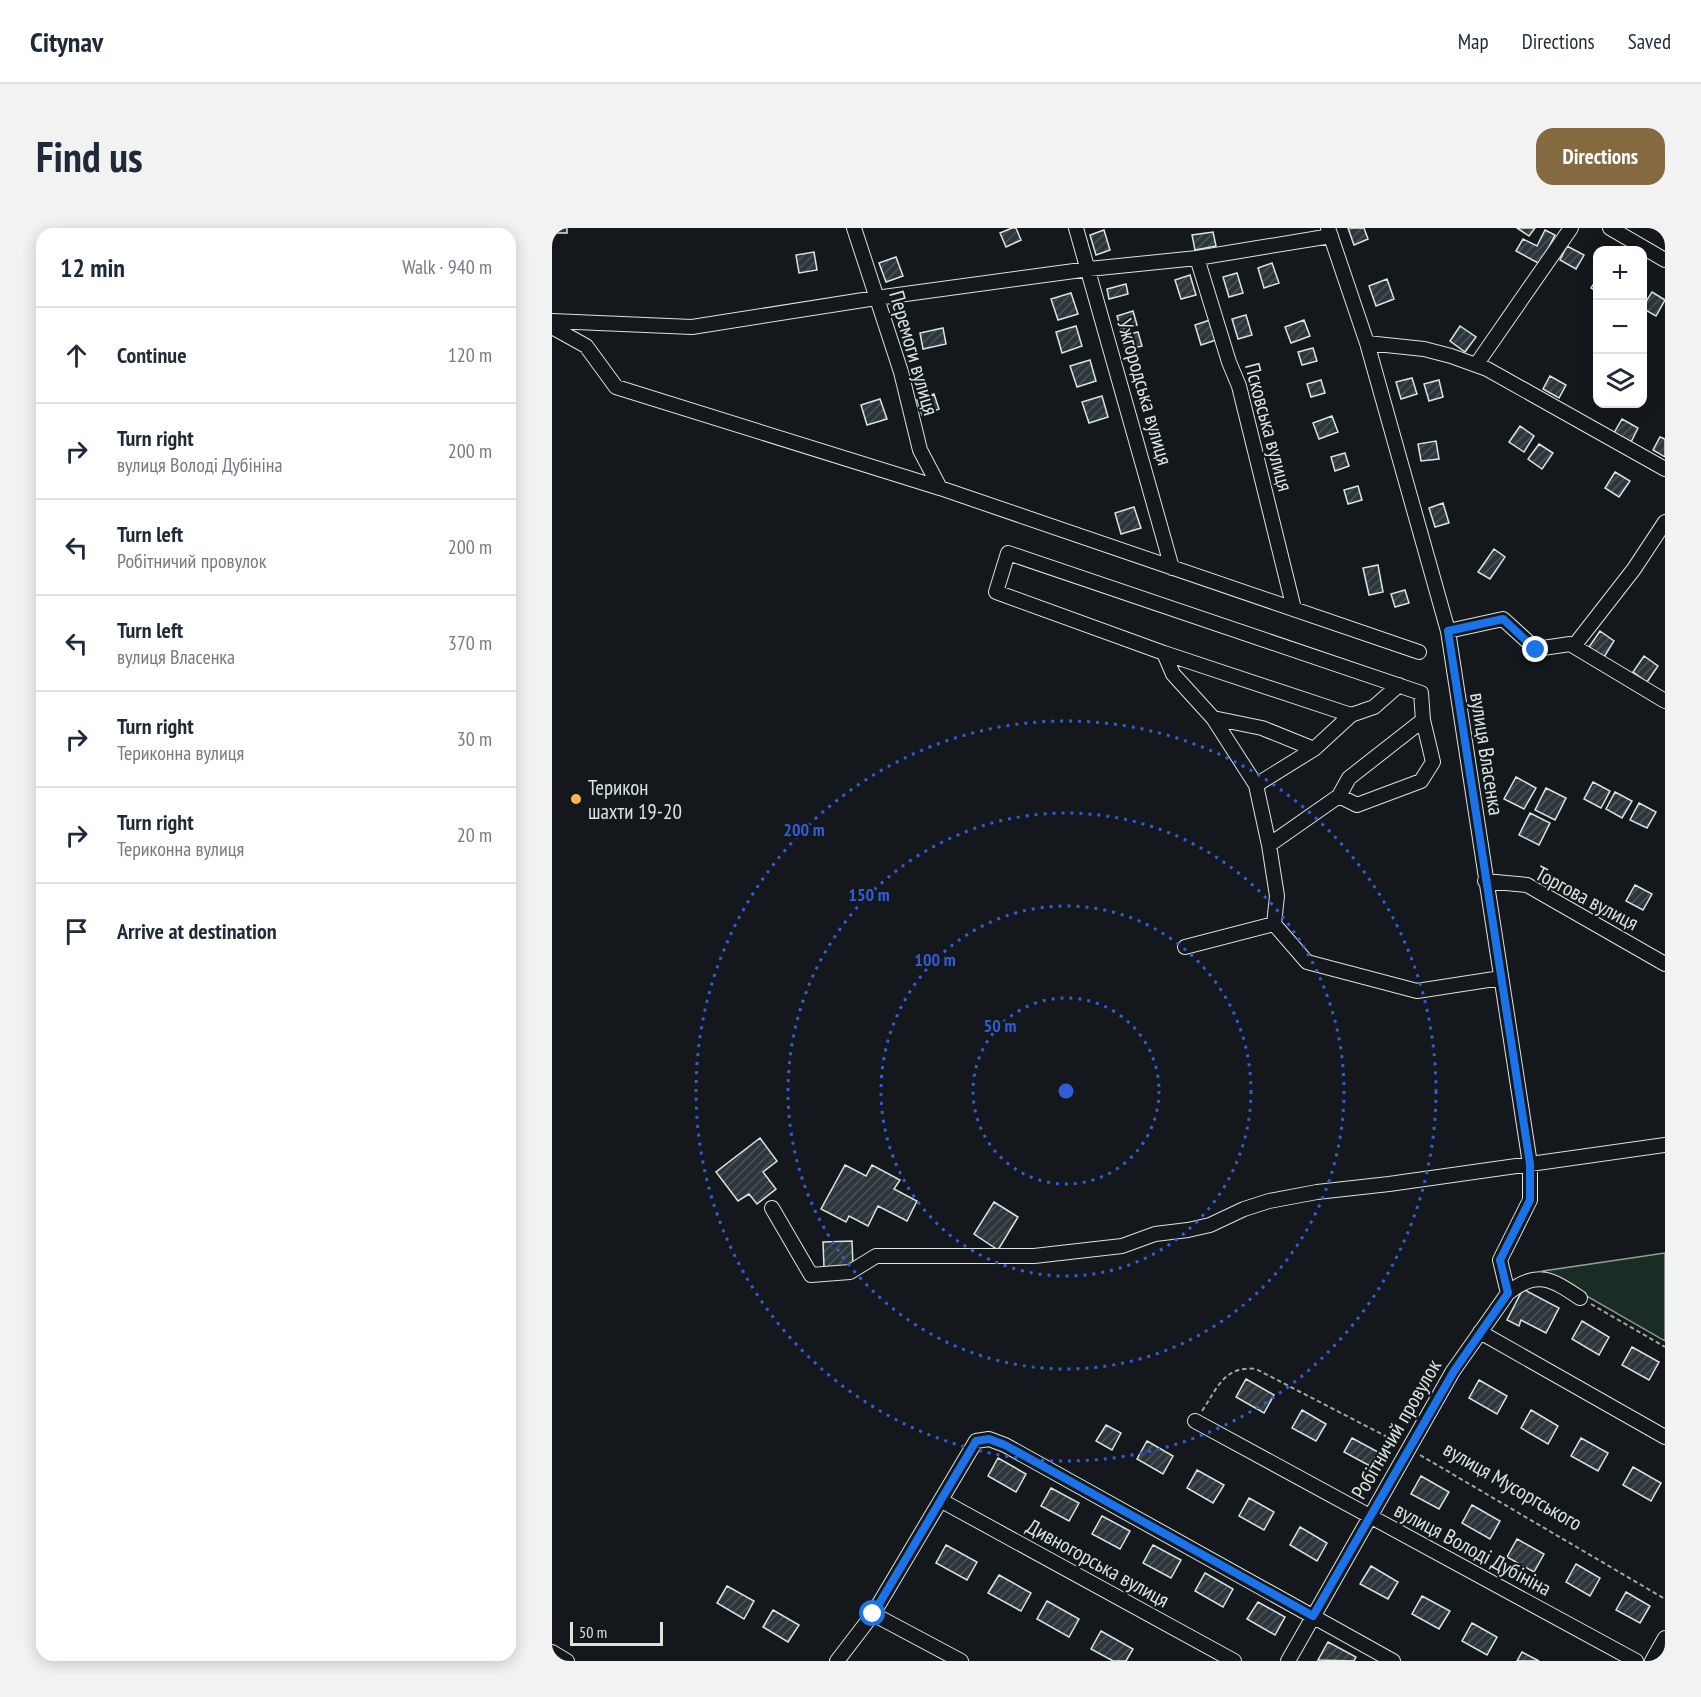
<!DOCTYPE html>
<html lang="en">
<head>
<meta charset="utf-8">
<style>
  :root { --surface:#fff; --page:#f2f2f3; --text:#1f2937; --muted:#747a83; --line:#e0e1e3; --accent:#846941 }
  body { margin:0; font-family:"PT Sans Narrow",sans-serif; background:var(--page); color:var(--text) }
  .controls { position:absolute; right:18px; top:18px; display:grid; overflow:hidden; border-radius:12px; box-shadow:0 3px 15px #0003 }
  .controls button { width:54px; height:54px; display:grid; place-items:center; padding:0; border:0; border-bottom:2px solid var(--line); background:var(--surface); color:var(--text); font:30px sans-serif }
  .scale { position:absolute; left:18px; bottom:15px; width:93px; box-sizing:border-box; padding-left:6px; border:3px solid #d8e6dc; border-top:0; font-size:16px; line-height:21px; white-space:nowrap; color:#d8e6dc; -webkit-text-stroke:4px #14181c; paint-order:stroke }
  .stop { position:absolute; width:18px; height:18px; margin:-14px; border:4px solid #1a73e8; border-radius:50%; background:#fff }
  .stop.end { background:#1a73e8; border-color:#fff; box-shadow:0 2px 6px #0008 }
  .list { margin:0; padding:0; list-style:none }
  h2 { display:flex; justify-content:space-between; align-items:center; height:78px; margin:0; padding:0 24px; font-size:26px }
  h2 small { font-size:20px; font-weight:400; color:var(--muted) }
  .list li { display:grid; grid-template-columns:39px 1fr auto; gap:18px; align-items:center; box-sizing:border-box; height:96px; padding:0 24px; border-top:2px solid var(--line) }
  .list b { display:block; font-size:22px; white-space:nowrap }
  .list p { margin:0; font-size:20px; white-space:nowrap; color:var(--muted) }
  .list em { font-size:20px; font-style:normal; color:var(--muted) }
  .icon { flex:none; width:33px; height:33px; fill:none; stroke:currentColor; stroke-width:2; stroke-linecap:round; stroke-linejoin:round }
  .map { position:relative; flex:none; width:1113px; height:1433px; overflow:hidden; border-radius:18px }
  header { display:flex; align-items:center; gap:36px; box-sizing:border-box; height:84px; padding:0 30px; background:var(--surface); border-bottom:2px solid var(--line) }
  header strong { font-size:28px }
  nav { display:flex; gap:33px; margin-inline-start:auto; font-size:21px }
  .intro { display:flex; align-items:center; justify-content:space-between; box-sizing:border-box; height:144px; padding:0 36px }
  h1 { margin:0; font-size:42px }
  .button { padding:15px 27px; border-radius:18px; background:var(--accent); color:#fff; font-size:21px; font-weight:700 }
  main { display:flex; gap:36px; padding:0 36px }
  aside { flex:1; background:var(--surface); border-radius:18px; box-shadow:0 3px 15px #0003 }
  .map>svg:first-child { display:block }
  .green { fill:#1a2d24; stroke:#939e99; stroke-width:1.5 }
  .building { fill:url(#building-hatch); stroke:#d8e6dc; stroke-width:1.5 }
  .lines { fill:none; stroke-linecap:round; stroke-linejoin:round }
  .minor-casing { stroke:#d8e6dc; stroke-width:16 }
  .path { stroke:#9da8a2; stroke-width:2; stroke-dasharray:4.5 3; stroke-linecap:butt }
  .minor { stroke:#14181c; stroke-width:14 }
  .route { stroke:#1a73e8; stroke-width:8 }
  .ring { fill:none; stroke:#305dd8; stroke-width:3; stroke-dasharray:3 6 }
  .poi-dot { fill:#ffb74d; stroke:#14181c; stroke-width:2 }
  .labels { text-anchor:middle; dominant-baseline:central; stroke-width:4.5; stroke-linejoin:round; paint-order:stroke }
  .street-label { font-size:21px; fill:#d8e6dc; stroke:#14181c }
  .poi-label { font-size:21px; fill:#d8e6dc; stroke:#14181c; text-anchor:start }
  .centre { fill:#305dd8; stroke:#14181c; stroke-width:3 }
  .ring-label { font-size:18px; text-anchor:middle; font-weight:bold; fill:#305dd8; stroke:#14181c; stroke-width:4.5; stroke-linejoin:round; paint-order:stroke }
</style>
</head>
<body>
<header>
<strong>Citynav</strong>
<nav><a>Map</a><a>Directions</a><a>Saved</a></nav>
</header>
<div class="intro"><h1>Find us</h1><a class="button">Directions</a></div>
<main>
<aside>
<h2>12 min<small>Walk · 940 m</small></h2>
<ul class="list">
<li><svg class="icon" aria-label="ahead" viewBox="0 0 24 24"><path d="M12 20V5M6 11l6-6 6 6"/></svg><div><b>Continue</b></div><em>120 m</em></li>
<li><svg class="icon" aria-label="right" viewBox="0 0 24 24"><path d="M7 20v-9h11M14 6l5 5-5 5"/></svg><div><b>Turn right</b><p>вулиця Володі Дубініна</p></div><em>200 m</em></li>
<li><svg class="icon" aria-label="left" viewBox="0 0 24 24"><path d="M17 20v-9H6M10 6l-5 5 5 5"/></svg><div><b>Turn left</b><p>Робітничий провулок</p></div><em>200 m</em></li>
<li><svg class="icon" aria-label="left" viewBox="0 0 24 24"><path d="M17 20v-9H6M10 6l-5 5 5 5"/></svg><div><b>Turn left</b><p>вулиця Власенка</p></div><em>370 m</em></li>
<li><svg class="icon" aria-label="right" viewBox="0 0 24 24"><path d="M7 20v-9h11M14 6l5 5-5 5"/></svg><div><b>Turn right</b><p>Териконна вулиця</p></div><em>30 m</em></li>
<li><svg class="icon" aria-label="right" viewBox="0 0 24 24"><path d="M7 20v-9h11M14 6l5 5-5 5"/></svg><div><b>Turn right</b><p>Териконна вулиця</p></div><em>20 m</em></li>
<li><svg class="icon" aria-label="arrive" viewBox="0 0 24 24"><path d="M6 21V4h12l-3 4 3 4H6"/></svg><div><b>Arrive at destination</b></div></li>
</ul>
</aside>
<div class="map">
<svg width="1113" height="1433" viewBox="0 0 1113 1433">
  <defs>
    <pattern id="building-hatch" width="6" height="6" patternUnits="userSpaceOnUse" patternTransform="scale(1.5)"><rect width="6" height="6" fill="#2c363c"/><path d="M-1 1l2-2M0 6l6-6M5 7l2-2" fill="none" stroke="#4a5358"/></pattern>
  </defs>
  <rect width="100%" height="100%" fill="#14181c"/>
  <path class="green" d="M1113,1025V1113L991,1043Z"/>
  <path class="building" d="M2,0H15V5H2Z
    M460,0H464L469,12L454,19L448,5Z
    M796,0H812L816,11L802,17Z
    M965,0H983L977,8Z
    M552,2L558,22L544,27L538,7Z
    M993,2L1003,7L988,36L964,23L971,11L985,18Z
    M661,4L664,18L643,22L640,7Z
    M1015,18L1032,27L1024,41L1008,32Z
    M262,24L265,42L247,45L244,27Z
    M344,29L351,48L334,54L327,35Z
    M720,35L727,55L712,60L706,40Z
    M685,45L691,65L677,69L671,49Z
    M638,47L644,67L629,71L623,52Z
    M1046,49V64L1039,60Z
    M835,51L842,71L824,78L817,58Z
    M574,56L576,66L557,71L555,61Z
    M1100,64L1113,72L1104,88L1090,80Z
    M519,65L526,86L506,92L499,71Z
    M581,83L585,97L569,102L565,88Z
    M694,87L700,107L686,111L680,91Z
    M658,92L664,112L649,117L643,97Z
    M752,92L758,108L739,115L733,99Z
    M524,98L530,118L510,125L504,104Z
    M908,98L924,109L913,124L898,113Z
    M391,100L394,116L371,121L368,105Z
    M586,104L590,118L574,122L570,108Z
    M761,120L765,133L750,137L746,124Z
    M538,132L544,153L525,159L518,138Z
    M998,148L1014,157L1007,170L991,161Z
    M860,150L865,166L849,171L844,154Z
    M769,152L773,165L759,169L755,156Z
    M887,152L891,169L877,173L872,156Z
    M382,166L387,181L370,187L365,172Z
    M550,168L556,189L537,195L530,174Z
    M328,171L335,191L315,197L309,177Z
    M780,188L786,204L767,211L761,195Z
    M1070,191L1086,200L1079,214L1062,205Z
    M968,198L982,208L972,224L957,214Z
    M1108,209L1113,211V229L1101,222Z
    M884,213L887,231L869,233L866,216Z
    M987,216L1001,225L990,241L976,231Z
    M793,225L797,238L783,243L779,229Z
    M1063,244L1078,253L1067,269L1053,260Z
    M806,258L810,272L796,276L792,262Z
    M891,275L897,295L883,299L877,280Z
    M582,279L589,300L569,306L563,285Z
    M942,321L953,329L938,351L926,344Z
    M826,337L831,364L817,367L811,340Z
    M853,362L857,375L843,379L839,366Z
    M1048,403L1062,413L1052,429L1037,419Z
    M1092,428L1106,438L1095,454L1081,444Z
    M964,549L984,560L972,581L952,571Z
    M1041,554L1058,563L1049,580L1032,571Z
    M994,560L1014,570L1003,592L983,582Z
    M1063,564L1080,573L1070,590L1054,581Z
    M1087,575L1104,584L1095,600L1078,592Z
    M978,585L998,595L987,617L967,607Z
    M1083,657L1100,666L1091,682L1074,673Z
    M208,910L225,933L211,944L224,961L205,976L197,966L186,973L164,944Z
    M293,937L314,948L320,937L348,952L342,961L365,973L355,993L326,978L316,998L297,988L294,994L269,981Z
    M442,974L466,989L446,1022L422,1006Z
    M300,1013L301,1038L272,1039L271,1014Z
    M971,1061L1007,1080L994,1105L969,1092L967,1098L955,1092Z
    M1030,1093L1057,1109L1047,1127L1020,1111Z
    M1080,1119L1107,1134L1097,1152L1070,1137Z
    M694,1151L722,1167L712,1185L684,1169Z
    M927,1152L955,1168L945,1186L917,1170Z
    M750,1182L774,1196L764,1213L740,1200Z
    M979,1182L1006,1198L996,1216L969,1200Z
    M554,1197L569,1205L560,1222L544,1213Z
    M800,1210L826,1224L818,1238L792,1224Z
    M1029,1210L1056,1225L1046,1243L1019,1228Z
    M595,1213L621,1228L611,1246L585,1231Z
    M446,1230L474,1246L464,1264L436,1248Z
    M1081,1239L1109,1255L1099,1273L1071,1257Z
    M645,1242L672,1257L661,1275L635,1260Z
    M869,1248L897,1264L887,1281L859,1266Z
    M499,1260L527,1275L517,1293L489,1278Z
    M697,1270L722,1284L712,1302L687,1288Z
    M920,1277L948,1293L938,1311L910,1295Z
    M550,1288L578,1303L568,1321L540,1306Z
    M748,1299L775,1315L765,1333L738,1317Z
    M965,1311L992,1326L982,1344L955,1329Z
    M394,1317L425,1334L415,1352L384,1335Z
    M601,1317L629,1332L619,1350L591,1335Z
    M1024,1336L1048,1350L1038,1368L1014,1354Z
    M819,1338L846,1354L836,1371L808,1356Z
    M653,1345L681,1361L671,1379L643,1363Z
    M447,1347L479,1365L469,1383L436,1365Z
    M175,1358L202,1373L192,1391L165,1375Z
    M1074,1364L1098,1378L1088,1395L1064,1382Z
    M870,1368L898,1383L887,1401L860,1386Z
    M495,1373L527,1391L517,1409L485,1391Z
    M706,1374L733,1389L723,1407L695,1391Z
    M221,1382L247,1397L236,1414L211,1399Z
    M920,1395L945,1409L935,1427L910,1413Z
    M549,1403L581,1421L574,1433H561L539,1421Z
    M776,1414L804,1429L802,1433L766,1432Z
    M970,1424L987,1433H965Z"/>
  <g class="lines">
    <defs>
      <path id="minor" d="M302,0L349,144L368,222L388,260
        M524,0L620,340
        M776,0L815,115L896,403L978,936V972L948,1032L956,1065
        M1058,0L1113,32
        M645,30L677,134L687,158L742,381
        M0,93L140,99L324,70L537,41L645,30L779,8
        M0,99L34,118L64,159L388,260L867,424
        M815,115L872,121L899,128L935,141L1113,241
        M924,137L1019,0
        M896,403L951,391L984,421L1018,416L1113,473
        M1022,418L1082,341L1113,294
        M612,425L621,446L661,490L704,557
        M799,487L822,479L847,457
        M661,490L710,500L762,521
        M787,568L805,577L869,553L881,534L871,492L869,465L456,325L444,364L612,425L799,487L762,521L704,557L717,617L725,668L722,696L755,734L865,763L949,750
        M717,617L787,568L797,550L871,492
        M933,653L975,657L1113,736
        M633,719L722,696
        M220,980L259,1047L298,1044L324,1028H482L570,1018L603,1006L636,1002L658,997L692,981L717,973L765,964L837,956L1113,917
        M928,1104L1113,1209
        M643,1193L1084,1433
        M390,1273L682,1433
        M321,1386L409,1433
        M0,1424L15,1433
        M285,1433L321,1386L424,1213L437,1211L453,1217L841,1433
        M736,1433L901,1143L956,1065C985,1041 1001,1052 1028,1070
        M1100,1433L1113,1410"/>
    </defs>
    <use href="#minor" class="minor-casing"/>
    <path class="path" d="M1039,1076L1113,1119
      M650,1183C665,1161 672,1137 704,1141L845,1214
      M868,1227L1113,1371"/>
    <use href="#minor" class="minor"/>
  </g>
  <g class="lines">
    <path class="route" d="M321,1386L424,1213L437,1211L453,1217L761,1388L902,1143L956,1065L948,1032L978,972V936L896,403L951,391L984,422"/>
  </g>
  <g class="ring">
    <circle cx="514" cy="863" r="93"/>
    <circle cx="514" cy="863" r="185"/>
    <circle cx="514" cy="863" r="278"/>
    <circle cx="514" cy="863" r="370"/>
  </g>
  <circle class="poi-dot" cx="24" cy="571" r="6"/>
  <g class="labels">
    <g class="street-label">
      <text transform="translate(362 125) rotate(74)">Перемоги вулиця</text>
      <text transform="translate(593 164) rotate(74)">Ужгородська вулиця</text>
      <text transform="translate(717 199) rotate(75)">Псковська вулиця</text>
      <text transform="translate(935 526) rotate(81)">вулиця Власенка</text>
      <text transform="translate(1035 670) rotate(28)">Торгова вулиця</text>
      <text transform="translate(844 1201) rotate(-60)">Робітничий провулок</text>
      <text transform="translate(961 1258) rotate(30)">вулиця Мусоргського</text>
      <text transform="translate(921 1321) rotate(28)">вулиця Володі Дубініна</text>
      <text transform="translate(546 1335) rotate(29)">Дивногорська вулиця</text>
    </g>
    <g class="poi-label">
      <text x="36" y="559">Терикон<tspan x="36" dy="24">шахти 19-20</tspan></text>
    </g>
  </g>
  <circle cx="514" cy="863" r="9" class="centre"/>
  <g class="ring-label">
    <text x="252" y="608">200 m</text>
    <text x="317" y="673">150 m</text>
    <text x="383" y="738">100 m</text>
    <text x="448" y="804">50 m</text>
  </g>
</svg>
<div class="controls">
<button>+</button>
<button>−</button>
<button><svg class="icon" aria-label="layers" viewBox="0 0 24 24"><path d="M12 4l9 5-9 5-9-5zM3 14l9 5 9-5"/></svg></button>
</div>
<div class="scale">50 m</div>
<div class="stop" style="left:321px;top:1386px"></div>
<div class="stop end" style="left:984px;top:422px"></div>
</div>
</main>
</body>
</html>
